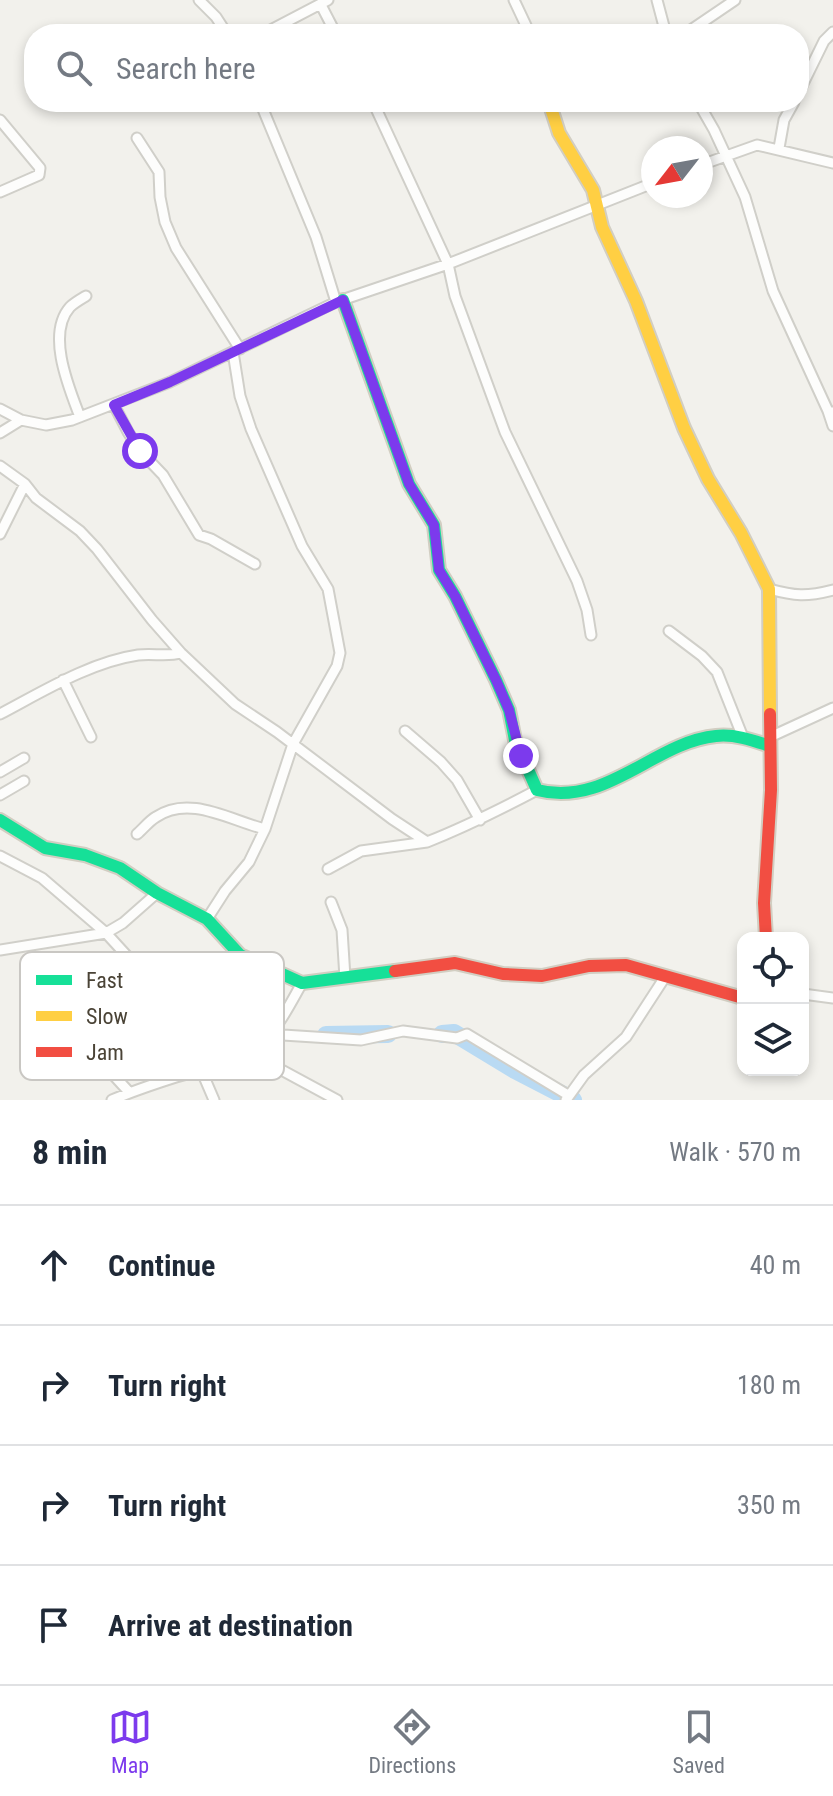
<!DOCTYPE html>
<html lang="en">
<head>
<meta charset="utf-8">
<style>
  :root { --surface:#fff; --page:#f2f2f3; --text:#1f2937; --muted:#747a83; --line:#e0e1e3; --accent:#7c3aed }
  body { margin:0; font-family:"Roboto Condensed",sans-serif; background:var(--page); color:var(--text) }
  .controls { position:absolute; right:24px; bottom:24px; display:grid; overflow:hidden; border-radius:16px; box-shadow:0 4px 12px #0003 }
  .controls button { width:72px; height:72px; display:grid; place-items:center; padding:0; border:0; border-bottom:2px solid var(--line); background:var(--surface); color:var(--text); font:40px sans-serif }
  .compass { position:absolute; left:641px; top:136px; width:72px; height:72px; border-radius:50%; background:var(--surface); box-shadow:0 4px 12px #0003; rotate:239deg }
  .stop { position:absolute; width:24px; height:24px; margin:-18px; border:6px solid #7c3aed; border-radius:50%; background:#fff }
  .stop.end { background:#7c3aed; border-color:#fff; box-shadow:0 2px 8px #0008 }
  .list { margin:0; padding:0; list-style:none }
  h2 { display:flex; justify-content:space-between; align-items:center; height:104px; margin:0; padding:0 32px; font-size:34px }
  h2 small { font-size:26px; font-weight:400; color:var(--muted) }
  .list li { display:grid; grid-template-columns:52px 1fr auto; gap:24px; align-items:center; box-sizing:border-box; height:120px; padding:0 32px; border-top:2px solid var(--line) }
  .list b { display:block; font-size:30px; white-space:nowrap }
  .list em { font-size:26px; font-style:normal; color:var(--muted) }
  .icon { flex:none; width:44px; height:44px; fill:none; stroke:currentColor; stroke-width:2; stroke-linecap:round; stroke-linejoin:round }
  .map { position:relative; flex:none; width:833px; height:1100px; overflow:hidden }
  .search { position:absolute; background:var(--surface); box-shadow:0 4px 12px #0003; left:24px; right:24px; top:24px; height:88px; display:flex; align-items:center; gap:20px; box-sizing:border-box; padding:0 28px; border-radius:32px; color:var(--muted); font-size:30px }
  .sheet { height:584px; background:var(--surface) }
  nav { display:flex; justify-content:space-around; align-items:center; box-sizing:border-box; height:112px; border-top:2px solid var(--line); background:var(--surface); font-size:22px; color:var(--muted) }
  nav a { display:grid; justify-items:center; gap:4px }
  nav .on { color:var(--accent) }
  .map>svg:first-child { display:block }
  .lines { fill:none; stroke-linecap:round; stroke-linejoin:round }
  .river { stroke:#b9daf3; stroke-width:18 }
  .street-casing { stroke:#d0cfc9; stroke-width:13 }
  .fast-casing { stroke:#d2cec2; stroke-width:16 }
  .slow-casing { stroke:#d2cec2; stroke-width:16 }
  .jam-casing { stroke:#d2cec2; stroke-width:16 }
  .street { stroke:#fdfdfc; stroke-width:9 }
  .fast { stroke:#16e098; stroke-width:12 }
  .slow { stroke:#ffcf43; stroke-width:12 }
  .jam { stroke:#f24e42; stroke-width:12 }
  .route { stroke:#7c3aed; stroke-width:10 }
  .key { fill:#fff; stroke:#c9c7c3; stroke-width:2 }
  .key-label { font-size:22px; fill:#4a4336 }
</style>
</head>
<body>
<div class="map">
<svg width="833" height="1100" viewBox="0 0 833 1100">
  <rect width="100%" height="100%" fill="#f2f1ec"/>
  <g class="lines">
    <path class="river" d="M442,1034L454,1033L515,1070L573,1100
      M326,1035L388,1034"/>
    <defs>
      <path id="street" d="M199,0L216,17L227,34
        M514,0L530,34
        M657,0L666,34
        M321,5L336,34
        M263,34L328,0
        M685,34L735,0
        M799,92L824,41L833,32
        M260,102L316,237L336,302
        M373,102L448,264L455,296L505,432L577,581L587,610L591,635
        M698,102L714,130L745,197L773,291L828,411L833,412
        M0,120L40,168L39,175L0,192
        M137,138L159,172L160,197L165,222L176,248L240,349
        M779,148L784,120L794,102
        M701,165L757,145L833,163
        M114,405L128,432L140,451L163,475L199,535L211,539L255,564
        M0,409L21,420L46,425L72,420L170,382L336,302L448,264L653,183
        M828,411L833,426
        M80,417C69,388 46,334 70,307C74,303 81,299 86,296
        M0,433L21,420
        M0,466L25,484L36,498L80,531L97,549L152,620L181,653L235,704L277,732L392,819L427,842C465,827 501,809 537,790
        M0,534L25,484
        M769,589C795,596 806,597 833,590
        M669,631L702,656L717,672L742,735
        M63,680L91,737
        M0,714C42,692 90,662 138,655C153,653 166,657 181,653
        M405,731L441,762L457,780L480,820
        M770,737L833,708
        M0,772L24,758
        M0,795L24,781
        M137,834C143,829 149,821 156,817C190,794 231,821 265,829
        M0,856L42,878L106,933L0,950
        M328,869L361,851L427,842
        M157,893L123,923L106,933L127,956L183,995L217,1008L248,1024L283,1035L361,1040L403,1031L457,1038L467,1034L568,1095
        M331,902L342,930L345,978
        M207,919L225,891L249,862L265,829L293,744L337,666L340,653L328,589L302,546L251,429L240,396L233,352
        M803,994L833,998
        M76,1039L97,1057L129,1092
        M250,1053L337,1100
        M202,1072L214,1100
        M112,1100C133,1091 154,1084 176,1077C203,1069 240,1066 261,1044C279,1027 290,1004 302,983
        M566,1100L584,1075L626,1037L665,977"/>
      <path id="fast" d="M343,300L409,484L434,525L439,570L455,596L496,680L509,710L515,740L537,790C606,808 654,742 716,736C735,734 752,740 770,746
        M0,820L45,848L85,855L120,868L157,893L207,919L240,955L302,983L395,971"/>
      <path id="slow" d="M549,102L559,133L593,190L602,227L636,301L684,428L708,479L741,533L769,589L770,714"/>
      <path id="jam" d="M766,938L764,903L771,790L770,714
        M395,971L455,963L503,974L542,976L589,966L626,965L743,998"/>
    </defs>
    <use href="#street" class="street-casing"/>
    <use href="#fast" class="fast-casing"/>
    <use href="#slow" class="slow-casing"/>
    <use href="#jam" class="jam-casing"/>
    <use href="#street" class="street"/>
    <use href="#fast" class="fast"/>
    <use href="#slow" class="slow"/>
    <use href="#jam" class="jam"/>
  </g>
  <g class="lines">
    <path class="route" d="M140,451L114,405L170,382L343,300L409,484L434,525L439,570L455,596L496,680L509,710L521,756"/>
  </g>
  <rect x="20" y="952" width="264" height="128" rx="12" class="key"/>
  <rect x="36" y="975" width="36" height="10" fill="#16e098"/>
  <rect x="36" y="1011" width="36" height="10" fill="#ffcf43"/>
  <rect x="36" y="1047" width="36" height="10" fill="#f24e42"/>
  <g class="key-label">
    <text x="86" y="988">Fast</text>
    <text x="86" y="1024">Slow</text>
    <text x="86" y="1060">Jam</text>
  </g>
</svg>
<div class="controls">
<button><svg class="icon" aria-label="locate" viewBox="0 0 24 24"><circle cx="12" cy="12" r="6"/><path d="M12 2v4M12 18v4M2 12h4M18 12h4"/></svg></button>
<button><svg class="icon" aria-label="layers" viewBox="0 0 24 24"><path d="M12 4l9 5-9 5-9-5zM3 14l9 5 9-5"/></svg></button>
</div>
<svg class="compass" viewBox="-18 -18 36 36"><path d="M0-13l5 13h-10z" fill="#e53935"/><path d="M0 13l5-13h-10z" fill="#747a83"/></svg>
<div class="stop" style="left:140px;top:451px"></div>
<div class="stop end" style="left:521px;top:756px"></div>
<div class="search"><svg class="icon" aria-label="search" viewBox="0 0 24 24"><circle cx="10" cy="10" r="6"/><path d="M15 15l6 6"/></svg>Search here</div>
</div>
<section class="sheet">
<h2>8 min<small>Walk · 570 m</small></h2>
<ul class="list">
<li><svg class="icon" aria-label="ahead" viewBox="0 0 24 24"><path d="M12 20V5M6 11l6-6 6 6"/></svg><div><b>Continue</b></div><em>40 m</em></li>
<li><svg class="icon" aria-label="right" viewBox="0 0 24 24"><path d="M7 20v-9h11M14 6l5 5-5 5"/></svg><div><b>Turn right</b></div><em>180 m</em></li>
<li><svg class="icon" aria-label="right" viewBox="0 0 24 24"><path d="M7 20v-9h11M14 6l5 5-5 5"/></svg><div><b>Turn right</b></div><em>350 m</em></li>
<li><svg class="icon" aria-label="arrive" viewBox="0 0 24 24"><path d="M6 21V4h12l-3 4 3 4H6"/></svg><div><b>Arrive at destination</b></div></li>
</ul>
</section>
<nav>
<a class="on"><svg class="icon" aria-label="map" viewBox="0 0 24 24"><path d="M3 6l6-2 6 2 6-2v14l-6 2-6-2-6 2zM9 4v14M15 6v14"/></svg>Map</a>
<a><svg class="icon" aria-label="directions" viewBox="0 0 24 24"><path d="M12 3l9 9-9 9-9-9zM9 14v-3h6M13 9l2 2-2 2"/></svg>Directions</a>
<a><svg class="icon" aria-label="saved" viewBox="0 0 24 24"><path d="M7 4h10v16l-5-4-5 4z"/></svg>Saved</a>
</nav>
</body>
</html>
